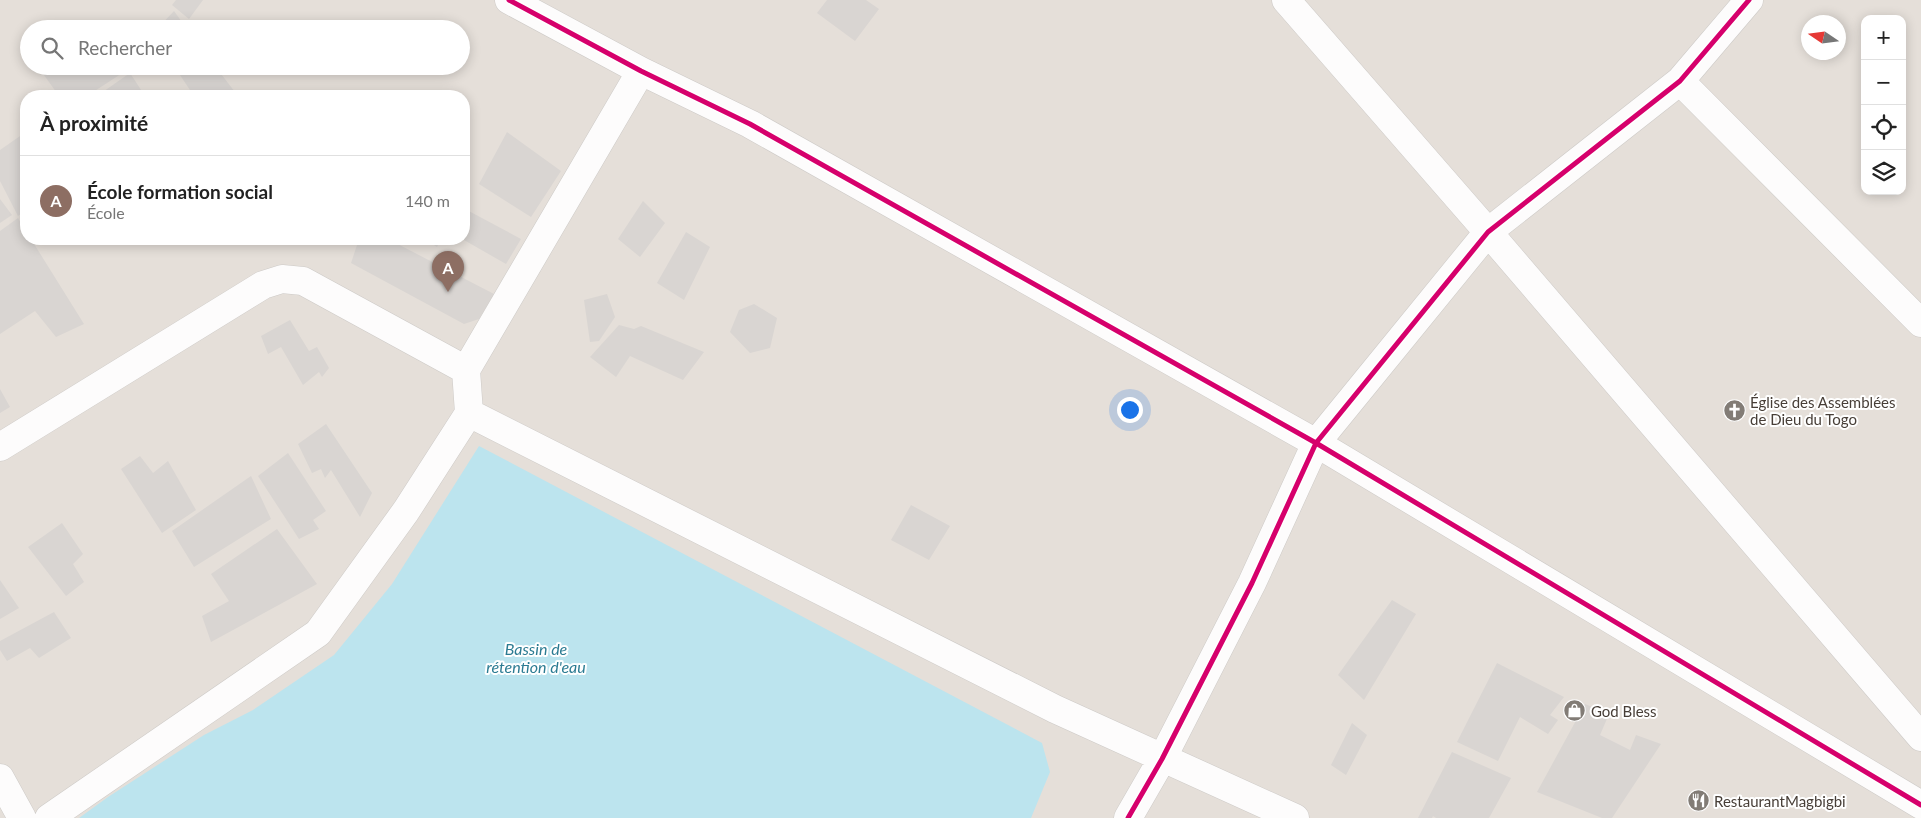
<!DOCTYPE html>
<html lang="fr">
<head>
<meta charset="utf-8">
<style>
  :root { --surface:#fff; --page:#f6f6f6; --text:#222; --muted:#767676; --line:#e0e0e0; --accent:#827c76 }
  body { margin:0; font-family:Lato,sans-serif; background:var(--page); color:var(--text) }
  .controls { position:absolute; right:15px; top:15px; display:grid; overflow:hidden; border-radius:10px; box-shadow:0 2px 12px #0003 }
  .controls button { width:45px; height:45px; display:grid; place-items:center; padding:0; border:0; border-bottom:1px solid var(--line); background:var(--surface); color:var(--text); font:25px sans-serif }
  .compass { position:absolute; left:1801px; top:15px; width:45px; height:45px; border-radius:50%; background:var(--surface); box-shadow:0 2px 12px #0003; rotate:283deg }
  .you { position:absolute; left:1129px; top:409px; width:18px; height:18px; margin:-12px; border:4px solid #fff; border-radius:50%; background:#1a73e8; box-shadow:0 0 0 8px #1a73e833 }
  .badge { display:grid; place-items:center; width:32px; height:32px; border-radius:50%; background:var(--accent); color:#fff; font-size:16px; font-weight:700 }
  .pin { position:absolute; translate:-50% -41px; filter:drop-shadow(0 1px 2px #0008) }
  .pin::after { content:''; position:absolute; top:26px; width:18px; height:15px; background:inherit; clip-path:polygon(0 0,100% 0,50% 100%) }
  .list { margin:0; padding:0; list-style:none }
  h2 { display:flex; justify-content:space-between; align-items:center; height:65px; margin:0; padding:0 20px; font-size:21px }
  h2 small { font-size:16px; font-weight:400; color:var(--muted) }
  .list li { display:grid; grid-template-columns:32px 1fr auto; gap:15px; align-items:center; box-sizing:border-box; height:90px; padding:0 20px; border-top:1px solid var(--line) }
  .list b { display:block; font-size:19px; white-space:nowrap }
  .list p { margin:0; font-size:16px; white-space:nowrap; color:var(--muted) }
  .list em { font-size:16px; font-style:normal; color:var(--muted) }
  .icon { flex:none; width:28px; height:28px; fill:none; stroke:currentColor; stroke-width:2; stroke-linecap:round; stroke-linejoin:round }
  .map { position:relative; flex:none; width:1921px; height:818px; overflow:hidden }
  .search { position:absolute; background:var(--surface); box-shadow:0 2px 12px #0003; left:20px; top:20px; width:450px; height:55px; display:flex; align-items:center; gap:12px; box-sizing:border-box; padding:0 18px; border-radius:28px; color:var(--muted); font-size:19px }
  .panel { position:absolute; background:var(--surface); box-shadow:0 2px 12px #0003; left:20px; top:90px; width:450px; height:155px; border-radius:20px }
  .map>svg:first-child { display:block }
  .residential { fill:#e5dfd9; fill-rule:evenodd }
  .water { fill:#bce4ee }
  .building { fill:#d9d5d2 }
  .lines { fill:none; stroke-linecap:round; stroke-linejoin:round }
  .minor-casing { stroke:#cdcac7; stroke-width:29 }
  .minor { stroke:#fdfcfc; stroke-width:28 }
  .cycleway-casing { stroke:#fff; stroke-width:8 }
  .cycleway { stroke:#d6006c; stroke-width:5 }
  .labels { text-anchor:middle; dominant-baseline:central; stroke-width:4; stroke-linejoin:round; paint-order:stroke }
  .poi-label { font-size:15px; fill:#473e37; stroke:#fff; text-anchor:start }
  .water-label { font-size:16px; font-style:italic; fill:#2b7b92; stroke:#fff }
</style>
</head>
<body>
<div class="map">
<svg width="1921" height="818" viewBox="0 0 1921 818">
  <rect width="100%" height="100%" fill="#f1eeeb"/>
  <path class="residential" d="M0,0H1921V818H0ZM1865,19H1902V191H1865ZM1808,22H1838V52H1808ZM29,29H461V66H29ZM26,96H464V239H26Z"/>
  <path class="water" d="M479,446L1042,743L1050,772L1031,818H79L108,797L204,735L253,710L334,655L392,584Z"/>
  <path class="building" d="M176,0H203L189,19L172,5Z
    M827,0H866L879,9L855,41L817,13Z
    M174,11L187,29H157Z
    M57,66H124L127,70L87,96H59L44,75Z
    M174,66H215L238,96H194Z
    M130,73L145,96H97Z
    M507,132L561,171L531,217L479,184Z
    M23,134L26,140V210L18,216L0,181V150Z
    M0,199L12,215L0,223Z
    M643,201L665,223L640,257L618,239Z
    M465,209L521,239L506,264L464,240Z
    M18,218L26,232V239H31L84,324L56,337L35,311L0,334V231Z
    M686,232L710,247L684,300L657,283Z
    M359,239H388L494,294L479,319L464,324L351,263Z
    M425,239H441L437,247Z
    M607,294L615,317L599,341L590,342L584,300Z
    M754,304L777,318L770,348L750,353L730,332L739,310Z
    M290,320L309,351L317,347L329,368L322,377L319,372L303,385L281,347L268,354L261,336Z
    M619,325L634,329L641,326L704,352L683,380L630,356L616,377L590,357Z
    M0,389L10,407L0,413Z
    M326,424L372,493L360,517L331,470L325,478L321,469L312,473L298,444Z
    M288,453L326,511L313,520L319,529L299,539L258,476Z
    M140,456L153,473L168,461L196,510L162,533L121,469Z
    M251,476L271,519L194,567L172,531Z
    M911,505L950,526L929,560L891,540Z
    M62,523L83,554L73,564L84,582L66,596L28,547Z
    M277,529L317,584L211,642L202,616L229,601L211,574Z
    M0,580L19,608L0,619Z
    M1392,600L1416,614L1364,700L1338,675Z
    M54,612L71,638L39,658L30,648L7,661L0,650V641Z
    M1497,663L1564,697L1550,715L1558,720L1548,734L1520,717L1498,761L1457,742Z
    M1585,704L1609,714L1600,735L1630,750L1636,735L1661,744L1612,818H1602L1537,792Z
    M1352,723L1367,735L1346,775L1331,765Z
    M1452,752L1511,778L1489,818H1436L1433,816L1432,818H1418Z"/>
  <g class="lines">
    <defs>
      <path id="minor" d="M509,0L641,71L750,124L1316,443L1921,805
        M1286,0L1488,232L1921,737
        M1680,81L1921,323
        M469,413L1055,709L1295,818
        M0,447L263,285L282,279L303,281L466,370
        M0,778L22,818
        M49,818L318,633L406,511L469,413L466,370L641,71
        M1128,818L1162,759L1252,583L1316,443L1488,232L1680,81L1749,0"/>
    </defs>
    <use href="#minor" class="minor-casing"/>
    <use href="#minor" class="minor"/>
    <defs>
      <path id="cycleway" d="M509,0L641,71L750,124L1316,443L1921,805
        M1128,818L1162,759L1252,583L1316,443L1488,232L1680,81L1749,0"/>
    </defs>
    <use href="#cycleway" class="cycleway-casing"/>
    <use href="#cycleway" class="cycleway"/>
  </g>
  <defs>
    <symbol id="church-disc" viewBox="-11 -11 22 22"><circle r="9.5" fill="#827c76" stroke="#fff"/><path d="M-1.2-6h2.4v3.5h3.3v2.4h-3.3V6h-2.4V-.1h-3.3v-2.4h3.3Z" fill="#fff"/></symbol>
    <symbol id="shop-disc" viewBox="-11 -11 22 22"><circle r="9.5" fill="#827c76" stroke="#fff"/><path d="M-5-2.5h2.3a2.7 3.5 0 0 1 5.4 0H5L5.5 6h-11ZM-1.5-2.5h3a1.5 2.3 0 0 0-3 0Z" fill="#fff"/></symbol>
    <symbol id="restaurant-disc" viewBox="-11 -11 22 22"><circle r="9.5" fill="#827c76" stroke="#fff"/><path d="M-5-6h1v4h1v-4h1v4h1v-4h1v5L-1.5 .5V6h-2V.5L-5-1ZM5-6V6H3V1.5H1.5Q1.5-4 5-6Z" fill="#fff"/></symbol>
  </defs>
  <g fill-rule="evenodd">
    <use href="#church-disc" x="1722" y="398" width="25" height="25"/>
    <use href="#shop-disc" x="1562" y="698" width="25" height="25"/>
    <use href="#restaurant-disc" x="1686" y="788" width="25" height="25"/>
  </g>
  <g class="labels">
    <g class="poi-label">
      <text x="1750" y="402">Église des Assemblées<tspan x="1750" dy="17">de Dieu du Togo</tspan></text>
      <text x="1591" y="711">God Bless</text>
      <text x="1714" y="801">RestaurantMagbigbi</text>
    </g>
    <g class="water-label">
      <text x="536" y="648">Bassin de<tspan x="536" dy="18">rétention d'eau</tspan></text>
    </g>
  </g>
</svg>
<div class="controls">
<button>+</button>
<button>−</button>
<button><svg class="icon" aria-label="locate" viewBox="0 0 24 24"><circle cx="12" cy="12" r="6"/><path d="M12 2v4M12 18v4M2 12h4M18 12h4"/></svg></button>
<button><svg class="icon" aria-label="layers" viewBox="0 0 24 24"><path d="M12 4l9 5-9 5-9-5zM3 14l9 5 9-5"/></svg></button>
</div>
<svg class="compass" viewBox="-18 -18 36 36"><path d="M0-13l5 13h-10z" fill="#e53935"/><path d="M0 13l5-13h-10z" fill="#767676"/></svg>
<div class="you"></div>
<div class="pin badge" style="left:448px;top:292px;background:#8d6e63">A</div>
<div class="search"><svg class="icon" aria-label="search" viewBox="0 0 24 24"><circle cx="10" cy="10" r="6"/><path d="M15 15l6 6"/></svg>Rechercher</div>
<section class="panel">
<h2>À proximité<small></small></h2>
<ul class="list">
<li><span class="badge" style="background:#8d6e63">A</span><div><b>École formation social</b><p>École</p></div><em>140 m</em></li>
</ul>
</section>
</div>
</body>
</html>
